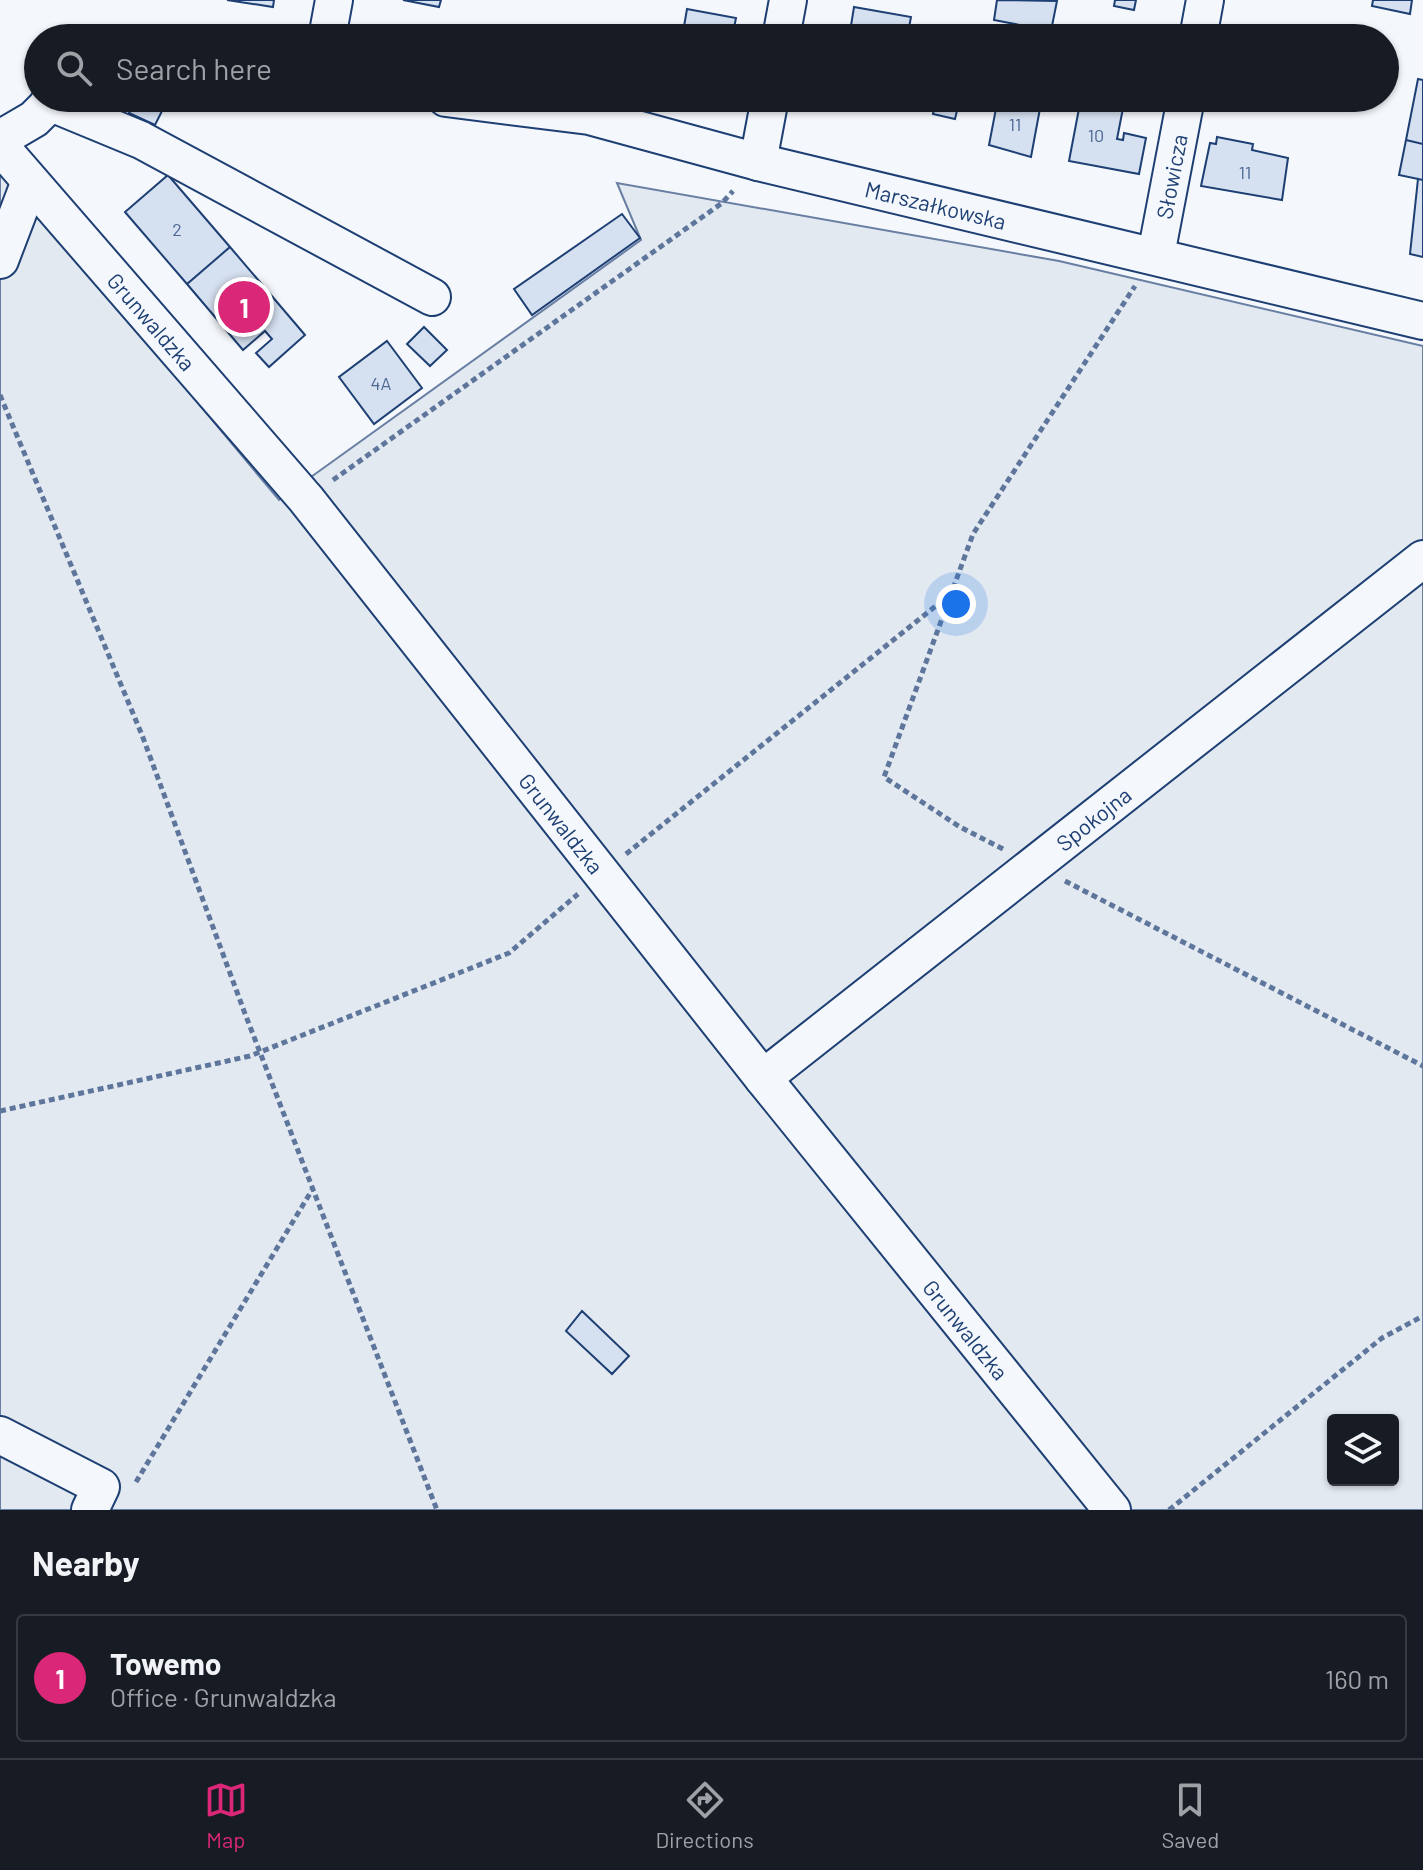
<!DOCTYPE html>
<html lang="en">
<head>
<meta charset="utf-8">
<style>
  :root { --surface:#171b24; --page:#20242c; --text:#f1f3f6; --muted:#9ea1a6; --line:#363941; --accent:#db2777 }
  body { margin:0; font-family:Barlow,sans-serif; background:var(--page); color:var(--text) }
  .controls { position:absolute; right:24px; bottom:24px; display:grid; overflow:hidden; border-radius:8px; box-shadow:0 2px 6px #0004 }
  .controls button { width:72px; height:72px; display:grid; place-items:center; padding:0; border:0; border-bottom:2px solid var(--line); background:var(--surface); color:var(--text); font:40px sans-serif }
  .you { position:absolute; left:956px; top:604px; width:28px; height:28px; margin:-20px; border:6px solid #fff; border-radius:50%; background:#1a73e8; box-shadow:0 0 0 12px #1a73e833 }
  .badge { display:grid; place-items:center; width:52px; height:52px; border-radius:50%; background:var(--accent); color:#fff; font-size:26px; font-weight:700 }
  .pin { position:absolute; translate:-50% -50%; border:4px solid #fff; box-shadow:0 2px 8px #0006 }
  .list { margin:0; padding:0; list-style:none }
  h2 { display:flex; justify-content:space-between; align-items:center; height:104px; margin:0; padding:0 32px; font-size:34px }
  h2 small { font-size:26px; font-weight:400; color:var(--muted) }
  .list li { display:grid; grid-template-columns:52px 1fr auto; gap:24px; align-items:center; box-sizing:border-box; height:128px; margin:0 16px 16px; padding:0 16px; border:2px solid var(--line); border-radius:8px }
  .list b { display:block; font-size:30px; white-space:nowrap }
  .list p { margin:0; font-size:26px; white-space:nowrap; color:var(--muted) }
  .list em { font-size:26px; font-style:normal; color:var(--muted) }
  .icon { flex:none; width:44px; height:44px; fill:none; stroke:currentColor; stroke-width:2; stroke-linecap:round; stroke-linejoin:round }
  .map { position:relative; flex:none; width:1423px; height:1510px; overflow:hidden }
  .search { position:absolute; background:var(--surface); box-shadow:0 2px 6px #0004; left:24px; right:24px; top:24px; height:88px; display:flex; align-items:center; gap:20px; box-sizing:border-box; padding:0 28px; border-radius:44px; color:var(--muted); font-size:30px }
  .sheet { height:248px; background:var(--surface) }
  nav { display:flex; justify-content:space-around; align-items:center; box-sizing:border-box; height:112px; border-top:2px solid var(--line); background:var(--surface); font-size:22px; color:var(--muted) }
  nav a { display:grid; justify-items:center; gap:4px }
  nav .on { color:var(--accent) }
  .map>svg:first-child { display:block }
  .green { fill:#e3e9f0; stroke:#687fa3; stroke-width:2; fill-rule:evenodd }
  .building { fill:#d5e0f0; stroke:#1d3f73; stroke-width:2 }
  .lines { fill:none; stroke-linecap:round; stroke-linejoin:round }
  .minor-casing { stroke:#1d3f73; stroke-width:40 }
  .path { stroke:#5e769c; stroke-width:5; stroke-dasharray:6 4; stroke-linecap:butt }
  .minor { stroke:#f4f7fb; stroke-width:36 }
  .labels { text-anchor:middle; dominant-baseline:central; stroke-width:6; stroke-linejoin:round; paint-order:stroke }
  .number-label { font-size:18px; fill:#4b6792 }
  .street-label { font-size:22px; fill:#1d3f73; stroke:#f4f7fb }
</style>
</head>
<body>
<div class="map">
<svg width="1423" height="1510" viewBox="0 0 1423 1510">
  <rect width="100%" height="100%" fill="#f4f7fb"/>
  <path class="green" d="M0,166L279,500L641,240L617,183L1059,261L1423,346V1510H0ZM1333,1420H1393V1480H1333Z"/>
  <path class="building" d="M227,0H274L273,7Z
    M403,0H441L439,7Z
    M997,0L1057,1L1051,31L994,20Z
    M1115,0H1136L1134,10L1114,6Z
    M1373,0H1412L1410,14L1372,6Z
    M854,7L911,17L907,38H849Z
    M687,9L736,18L732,38H682Z
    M1262,31L1298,38H1260Z
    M1418,79L1423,80V144L1406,140Z
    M136,98L167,101L155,125L129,113Z
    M936,98H960L955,119L933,114Z
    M998,98L1041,103L1031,157L989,145Z
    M1081,98H1125L1117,139L1123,140L1124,133L1146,138L1139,174L1069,161Z
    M1217,137L1253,144L1252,150L1288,158L1282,200L1201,186L1210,143L1216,144Z
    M1406,140L1423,144V180L1399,175Z
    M168,175L230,247L187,284L125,212Z
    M1418,179L1423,180V257L1410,254Z
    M622,214L640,238L532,315L514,289Z
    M230,247L305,335L269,367L256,353L272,339L265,331L243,350L187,284Z
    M424,327L447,350L430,366L407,344Z
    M387,341L422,388L374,424L339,377Z
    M582,1311L629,1356L612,1374L566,1331Z"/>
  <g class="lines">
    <defs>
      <g id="minor">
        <path d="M327,38L334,0"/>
        <path d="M781,38L788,0"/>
        <path d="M1198,38L1205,0"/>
        <path id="s1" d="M446,98L589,116L758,162L1423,321"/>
        <path d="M49,102L141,140L432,297"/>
        <path d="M0,139L34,119L55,98"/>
        <path id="s2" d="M0,146L306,499L763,1078L1112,1510"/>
        <path d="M758,162L770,98"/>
        <path id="s3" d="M1156,255L1186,98"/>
        <path d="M0,260L29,184"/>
        <path id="s4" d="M763,1078L1423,559"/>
        <path d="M0,1435L101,1487L90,1510"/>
      </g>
    </defs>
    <use href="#minor" class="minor-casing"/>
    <path class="path" d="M0,395L142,735L244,1011L437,1510
      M333,480L722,203L733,191
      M1003,849L960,827L884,777L973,534L1135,286
      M626,854L952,593
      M1065,881L1423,1066
      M0,1111L250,1056L509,953L578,894
      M136,1482L312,1190
      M1169,1510L1382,1338L1423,1316"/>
    <use href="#minor" class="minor"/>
  </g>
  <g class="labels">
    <g class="number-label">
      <text x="1015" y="124">11</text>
      <text x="1096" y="135">10</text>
      <text x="1245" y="172">11</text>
      <text x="177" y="229">2</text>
      <text x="381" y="383">4A</text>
    </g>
    <g class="street-label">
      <text stroke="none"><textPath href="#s3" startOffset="80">Słowicza</textPath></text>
      <text stroke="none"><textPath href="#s1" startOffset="502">Marszałkowska</textPath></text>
      <text stroke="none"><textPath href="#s2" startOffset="232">Grunwaldzka</textPath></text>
      <text stroke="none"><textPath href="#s4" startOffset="420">Spokojna</textPath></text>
      <text stroke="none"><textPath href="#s2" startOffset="880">Grunwaldzka</textPath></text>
      <text stroke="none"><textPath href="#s2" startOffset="1528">Grunwaldzka</textPath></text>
    </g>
  </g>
</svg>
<div class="controls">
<button><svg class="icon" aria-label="layers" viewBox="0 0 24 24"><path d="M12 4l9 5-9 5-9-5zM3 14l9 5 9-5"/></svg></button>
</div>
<div class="you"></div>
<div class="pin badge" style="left:244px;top:307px">1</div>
<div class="search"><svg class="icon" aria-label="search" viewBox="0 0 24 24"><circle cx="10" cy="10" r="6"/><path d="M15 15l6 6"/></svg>Search here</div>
</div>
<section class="sheet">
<h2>Nearby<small></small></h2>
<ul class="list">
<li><span class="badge">1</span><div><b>Towemo</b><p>Office · Grunwaldzka</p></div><em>160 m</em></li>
</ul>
</section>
<nav>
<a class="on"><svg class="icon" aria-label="map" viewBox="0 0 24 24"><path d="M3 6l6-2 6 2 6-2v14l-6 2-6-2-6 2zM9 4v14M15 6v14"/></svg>Map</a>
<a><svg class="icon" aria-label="directions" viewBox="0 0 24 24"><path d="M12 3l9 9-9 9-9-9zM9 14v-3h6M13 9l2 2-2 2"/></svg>Directions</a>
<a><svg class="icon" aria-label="saved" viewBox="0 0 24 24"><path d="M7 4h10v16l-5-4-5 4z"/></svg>Saved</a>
</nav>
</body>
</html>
